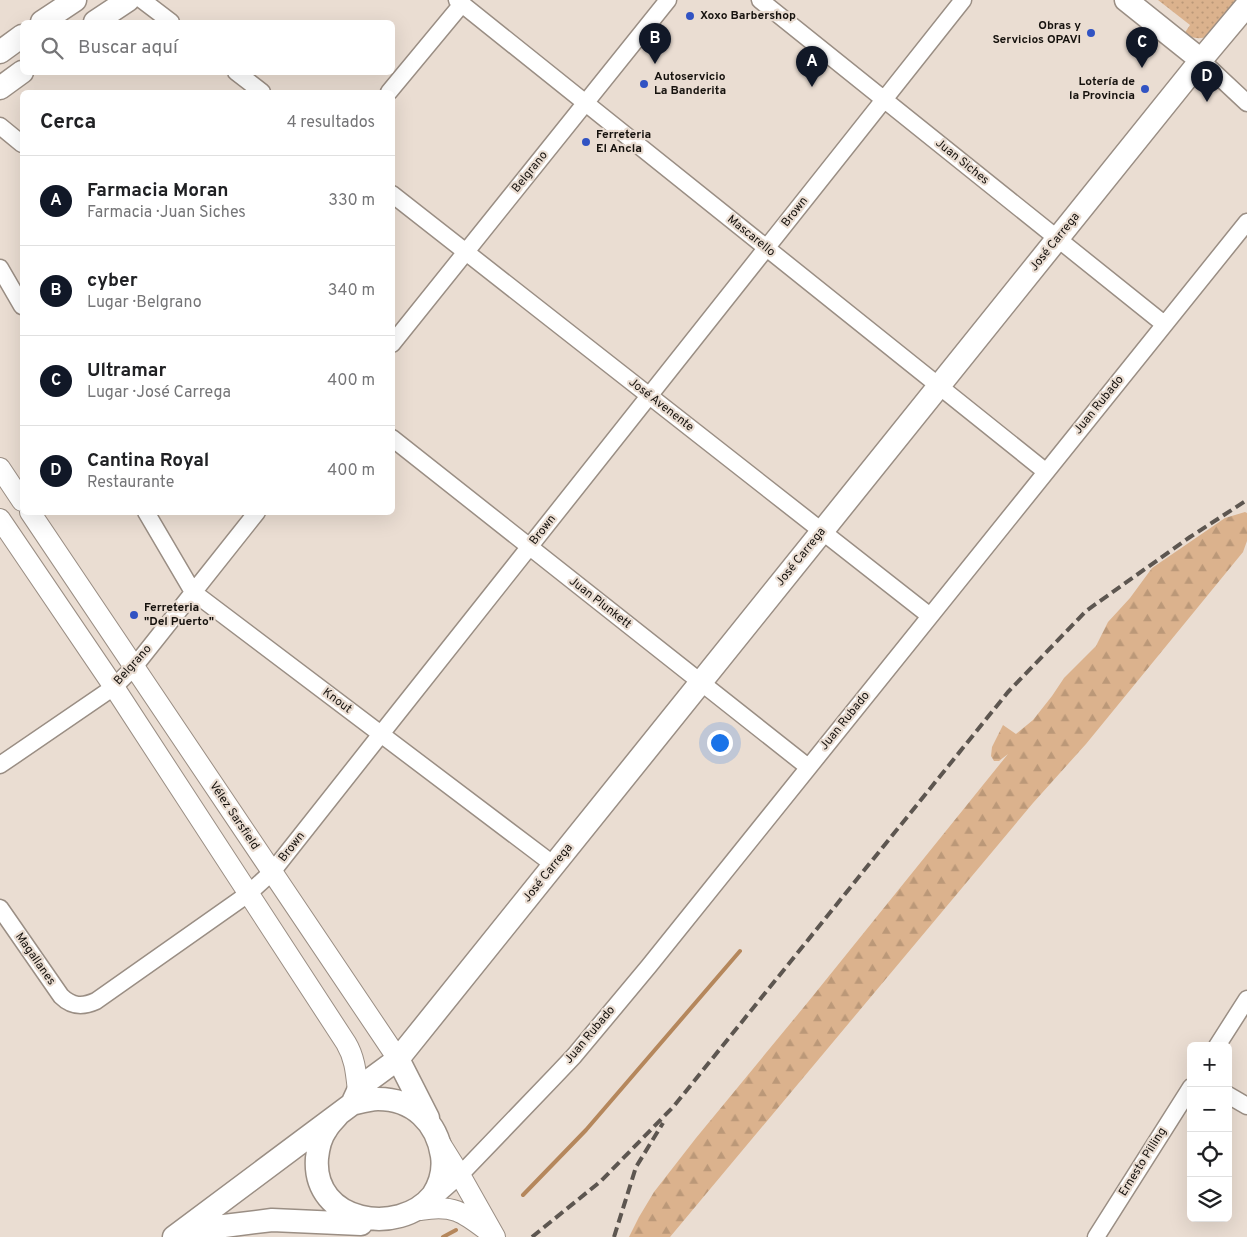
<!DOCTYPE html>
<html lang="es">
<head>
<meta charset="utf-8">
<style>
  :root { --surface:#fff; --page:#f2f2f2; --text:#202124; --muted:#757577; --line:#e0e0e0; --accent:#111827 }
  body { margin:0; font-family:Overpass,sans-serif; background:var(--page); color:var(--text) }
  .controls { position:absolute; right:15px; bottom:15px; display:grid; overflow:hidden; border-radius:8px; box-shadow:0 5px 20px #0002 }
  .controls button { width:45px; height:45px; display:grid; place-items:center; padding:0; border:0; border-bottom:1px solid var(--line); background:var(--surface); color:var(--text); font:25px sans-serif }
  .you { position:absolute; left:719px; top:742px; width:18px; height:18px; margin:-12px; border:4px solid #fff; border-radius:50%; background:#1a73e8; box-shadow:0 0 0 8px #1a73e833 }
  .badge { display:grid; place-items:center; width:32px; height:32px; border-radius:50%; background:var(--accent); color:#fff; font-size:16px; font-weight:700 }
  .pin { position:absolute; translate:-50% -41px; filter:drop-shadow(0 1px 2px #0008) }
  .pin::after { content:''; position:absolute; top:26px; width:18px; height:15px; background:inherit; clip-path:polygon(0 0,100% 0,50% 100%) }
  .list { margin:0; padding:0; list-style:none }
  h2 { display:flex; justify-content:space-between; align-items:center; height:65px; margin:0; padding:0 20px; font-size:21px }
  h2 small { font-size:16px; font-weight:400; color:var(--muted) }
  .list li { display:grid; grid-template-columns:32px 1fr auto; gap:15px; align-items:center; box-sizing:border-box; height:90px; padding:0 20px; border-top:1px solid var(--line) }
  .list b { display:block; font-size:19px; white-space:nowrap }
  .list p { margin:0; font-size:16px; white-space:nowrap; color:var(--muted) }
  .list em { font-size:16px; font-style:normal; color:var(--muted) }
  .icon { flex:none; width:28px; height:28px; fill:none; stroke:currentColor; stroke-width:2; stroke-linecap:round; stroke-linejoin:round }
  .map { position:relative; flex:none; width:1247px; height:1237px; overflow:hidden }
  .search { position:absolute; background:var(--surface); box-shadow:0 5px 20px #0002; left:20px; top:20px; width:375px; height:55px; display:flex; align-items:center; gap:12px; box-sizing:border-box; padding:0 18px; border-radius:8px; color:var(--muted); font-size:19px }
  .panel { position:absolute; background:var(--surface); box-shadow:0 5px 20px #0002; left:20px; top:90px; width:375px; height:425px; border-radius:8px }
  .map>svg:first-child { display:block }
  .grass { fill:url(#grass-dots) }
  .forest { fill:url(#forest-firs) }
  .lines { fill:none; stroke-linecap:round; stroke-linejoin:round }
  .stream { stroke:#b5875c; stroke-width:4 }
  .minor-casing { stroke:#9a8e84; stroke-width:19 }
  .tertiary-casing { stroke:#9a8e84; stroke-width:22 }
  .secondary-casing { stroke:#9a8e84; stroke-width:25 }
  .minor { stroke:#fff; stroke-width:16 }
  .tertiary { stroke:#fff; stroke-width:20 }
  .secondary { stroke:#fff; stroke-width:22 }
  .rail { stroke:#5d5650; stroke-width:4; stroke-dasharray:10 5; stroke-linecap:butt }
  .poi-dot { fill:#3153c3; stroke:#eaddd2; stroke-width:2 }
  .labels { text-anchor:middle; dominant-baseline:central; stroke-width:4.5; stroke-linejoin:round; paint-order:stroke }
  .poi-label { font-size:12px; font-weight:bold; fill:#15110d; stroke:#eaddd2; text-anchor:start }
  .street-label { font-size:12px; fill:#15110d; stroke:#eaddd2 }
</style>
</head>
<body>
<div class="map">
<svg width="1247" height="1237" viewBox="0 0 1247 1237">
  <defs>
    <pattern id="grass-dots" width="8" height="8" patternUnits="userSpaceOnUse" patternTransform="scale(1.25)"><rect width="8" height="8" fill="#dbb28d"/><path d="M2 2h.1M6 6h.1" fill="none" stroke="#bb9878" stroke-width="1.8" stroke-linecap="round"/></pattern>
    <pattern id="forest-firs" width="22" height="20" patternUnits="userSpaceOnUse" patternTransform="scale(1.25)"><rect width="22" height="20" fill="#dbb28d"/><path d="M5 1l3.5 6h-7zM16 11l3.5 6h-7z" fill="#bb9878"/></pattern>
  </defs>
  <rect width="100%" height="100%" fill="#eaddd2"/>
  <path class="grass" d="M1158,0H1242C1234,8 1216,31 1208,36C1200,40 1191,38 1184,34L1190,25Z"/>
  <path class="forest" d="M1245,512L1247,513V541L1243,552L1086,744L1033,803L670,1237H629L639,1217L654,1192L696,1138L808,1002L1008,754L999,761H994L991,756L992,747L1003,725L1016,734L1033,720L1052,696L1064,678L1096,646L1108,622L1130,598L1152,568L1225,518Z"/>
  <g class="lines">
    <path class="stream" d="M523,1195L586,1130L740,951
      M443,1237L456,1230"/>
    <defs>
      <path id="minor" d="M142,0L171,22
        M457,0L1045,471
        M760,0L1164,324
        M1201,60L1247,103
        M236,72L262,92
        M389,92L462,4
        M0,126L22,144
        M392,194L930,616
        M0,268L22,306
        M392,344L668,0
        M392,438L808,767
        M146,512L193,592L554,865
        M0,765L114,687L134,667L257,512
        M0,908L61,996C72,1007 83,1007 96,1001L248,894L272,872L381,734L963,0
        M1217,1046L1247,999
        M1228,1095L1247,1106
        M434,1198L460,1175L556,1075L574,1056L649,966L1247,222
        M1096,1237L1191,1087"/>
      <path id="tertiary" d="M0,468L22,501
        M30,512L398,1059
        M0,519L114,687L346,1043C355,1058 356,1073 358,1091
        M440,1143L460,1175L495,1237
        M421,1210C454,1204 464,1213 489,1232"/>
      <path id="secondary" d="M1126,0L1201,60
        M42,22L75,0
        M95,22L128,0
        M0,52L22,36
        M0,88L22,72
        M398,1059L428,1118
        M352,1104L358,1091L368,1081L398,1059L1201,60L1247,5
        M174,1237L352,1104C360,1102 370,1099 378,1099C413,1099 437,1122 442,1156C444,1170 440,1184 433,1195C399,1237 312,1223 317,1158C318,1149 320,1138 326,1130C329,1124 334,1120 338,1115
        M191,1237L224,1226L272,1220L361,1224"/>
    </defs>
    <use href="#minor" class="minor-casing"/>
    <use href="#tertiary" class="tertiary-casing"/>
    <use href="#secondary" class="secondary-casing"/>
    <use href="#minor" class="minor"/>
    <use href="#tertiary" class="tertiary"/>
    <use href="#secondary" class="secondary"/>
    <path class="rail" d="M532,1237L601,1181L674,1106L1008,692L1086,611L1190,537L1247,500
      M614,1237L636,1167L663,1123"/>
  </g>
  <g class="poi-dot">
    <circle cx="690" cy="16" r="5"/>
    <circle cx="1091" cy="33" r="5"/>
    <circle cx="644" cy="84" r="5"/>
    <circle cx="1145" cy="89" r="5"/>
    <circle cx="586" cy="142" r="5"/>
    <circle cx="134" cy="615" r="5"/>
  </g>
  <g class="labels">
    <g class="poi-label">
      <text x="700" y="16">Xoxo Barbershop</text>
      <text x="1081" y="26" text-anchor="end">Obras y<tspan x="1081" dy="14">Servicios OPAVI</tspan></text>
      <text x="654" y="77">Autoservicio<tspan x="654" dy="14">La Banderita</tspan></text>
      <text x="1135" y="82" text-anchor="end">Lotería de<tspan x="1135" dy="14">la Provincia</tspan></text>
      <text x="596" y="135">Ferreteria<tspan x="596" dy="14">El Ancla</tspan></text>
      <text x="144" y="608">Ferreteria<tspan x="144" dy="14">"Del Puerto"</tspan></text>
    </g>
    <g class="street-label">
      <text transform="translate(962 162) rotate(39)">Juan Siches</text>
      <text transform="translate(530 172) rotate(-51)">Belgrano</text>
      <text transform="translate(795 212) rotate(-52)">Brown</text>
      <text transform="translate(751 236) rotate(39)">Mascarello</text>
      <text transform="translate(1055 242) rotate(-51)">José Carrega</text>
      <text transform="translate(661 405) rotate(38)">José Avenente</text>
      <text transform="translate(1099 405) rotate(-51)">Juan Rubado</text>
      <text transform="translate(543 530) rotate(-52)">Brown</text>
      <text transform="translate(801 557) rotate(-51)">José Carrega</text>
      <text transform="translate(600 603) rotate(38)">Juan Plunkett</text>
      <text transform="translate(133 665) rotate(-48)">Belgrano</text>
      <text transform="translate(337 701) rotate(37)">Knout</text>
      <text transform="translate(845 721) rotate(-51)">Juan Rubado</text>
      <text transform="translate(234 816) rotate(56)">Vélez Sarsfield</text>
      <text transform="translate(292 847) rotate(-52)">Brown</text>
      <text transform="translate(548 873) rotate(-51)">José Carrega</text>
      <text transform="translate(35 959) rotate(55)">Magallanes</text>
      <text transform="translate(590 1035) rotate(-50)">Juan Rubado</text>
      <text transform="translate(1143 1162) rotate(-58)">Ernesto Pilling</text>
    </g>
  </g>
</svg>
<div class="controls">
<button>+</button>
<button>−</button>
<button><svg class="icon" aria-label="locate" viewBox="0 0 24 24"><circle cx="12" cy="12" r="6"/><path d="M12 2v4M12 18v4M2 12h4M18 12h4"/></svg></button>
<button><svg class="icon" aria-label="layers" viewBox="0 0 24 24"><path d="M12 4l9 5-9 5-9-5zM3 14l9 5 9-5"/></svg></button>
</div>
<div class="you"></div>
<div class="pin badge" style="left:812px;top:87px">A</div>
<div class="pin badge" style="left:655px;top:64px">B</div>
<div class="pin badge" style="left:1142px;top:68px">C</div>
<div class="pin badge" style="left:1207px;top:102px">D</div>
<div class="search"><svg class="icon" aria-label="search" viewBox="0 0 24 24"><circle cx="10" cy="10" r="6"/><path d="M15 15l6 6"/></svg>Buscar aquí</div>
<section class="panel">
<h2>Cerca<small>4 resultados</small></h2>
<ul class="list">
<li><span class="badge">A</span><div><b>Farmacia Moran</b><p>Farmacia · Juan Siches</p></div><em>330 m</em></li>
<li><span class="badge">B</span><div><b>cyber</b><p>Lugar · Belgrano</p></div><em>340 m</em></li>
<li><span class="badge">C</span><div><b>Ultramar</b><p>Lugar · José Carrega</p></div><em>400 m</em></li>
<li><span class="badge">D</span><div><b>Cantina Royal</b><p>Restaurante</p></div><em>400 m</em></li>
</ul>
</section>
</div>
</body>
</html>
